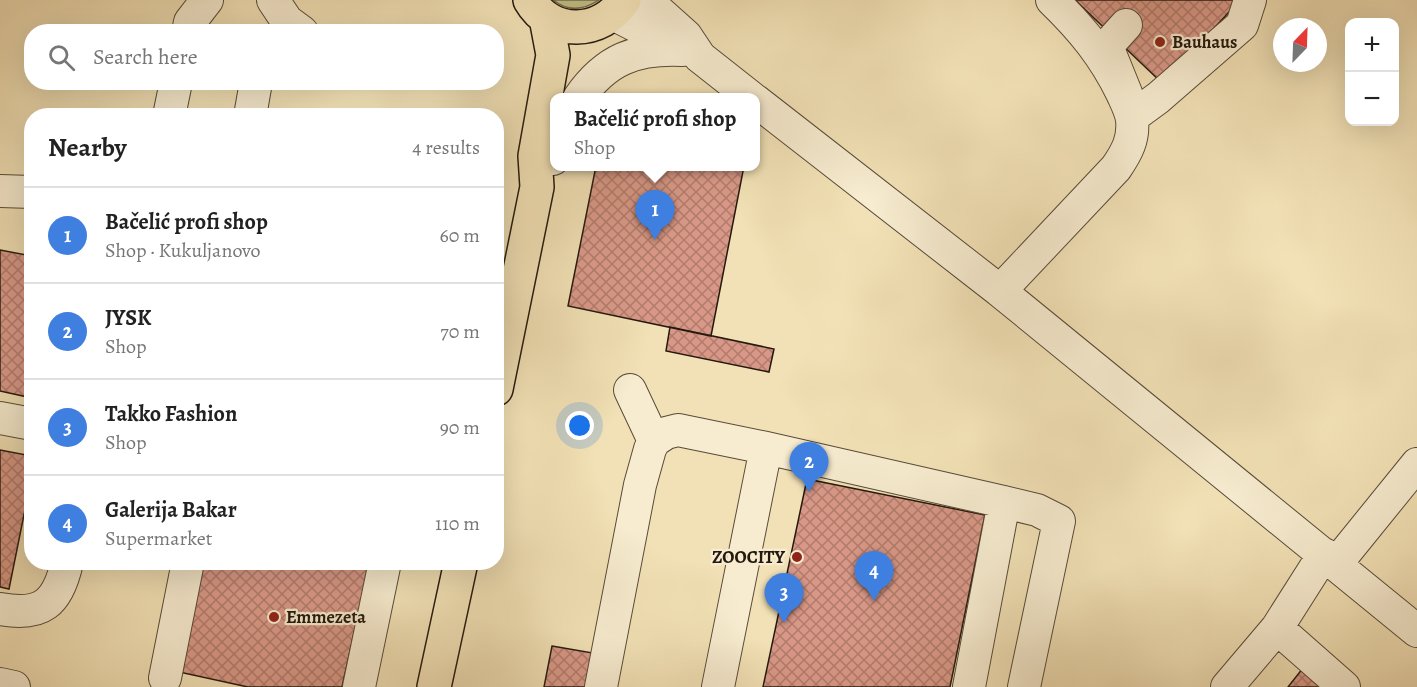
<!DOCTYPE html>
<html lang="en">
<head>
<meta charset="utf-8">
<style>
  :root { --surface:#fff; --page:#f6f6f6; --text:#222; --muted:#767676; --line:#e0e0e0; --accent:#8f2418 }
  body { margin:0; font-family:Alegreya,serif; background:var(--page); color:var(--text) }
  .controls { position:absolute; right:18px; top:18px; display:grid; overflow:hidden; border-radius:12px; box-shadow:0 6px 24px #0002 }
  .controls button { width:54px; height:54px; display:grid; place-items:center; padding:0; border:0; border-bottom:2px solid var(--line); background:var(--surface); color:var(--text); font:30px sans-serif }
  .compass { position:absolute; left:1273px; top:18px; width:54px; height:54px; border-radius:50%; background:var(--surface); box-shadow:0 6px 24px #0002; rotate:23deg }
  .you { position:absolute; left:580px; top:426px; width:21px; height:21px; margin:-15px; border:4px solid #fff; border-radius:50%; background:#1a73e8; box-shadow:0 0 0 9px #1a73e833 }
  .badge { display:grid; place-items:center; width:39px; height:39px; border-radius:50%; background:var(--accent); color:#fff; font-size:20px; font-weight:700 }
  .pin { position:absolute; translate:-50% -50px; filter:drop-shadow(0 2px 3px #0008) }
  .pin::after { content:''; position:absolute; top:32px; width:21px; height:18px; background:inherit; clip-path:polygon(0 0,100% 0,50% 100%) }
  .popup { position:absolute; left:550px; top:93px; width:210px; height:78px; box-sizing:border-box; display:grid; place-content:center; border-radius:12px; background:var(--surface); filter:drop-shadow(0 2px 4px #0005); font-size:20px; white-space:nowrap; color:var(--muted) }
  .popup b { font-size:22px; color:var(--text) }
  .popup::after { content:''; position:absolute; left:50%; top:100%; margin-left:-12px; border:12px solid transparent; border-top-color:var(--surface) }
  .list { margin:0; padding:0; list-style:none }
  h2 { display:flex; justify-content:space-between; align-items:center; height:78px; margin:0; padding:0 24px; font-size:26px }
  h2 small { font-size:20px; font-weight:400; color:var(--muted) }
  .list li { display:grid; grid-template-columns:39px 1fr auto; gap:18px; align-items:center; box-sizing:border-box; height:96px; padding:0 24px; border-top:2px solid var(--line) }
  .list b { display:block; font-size:22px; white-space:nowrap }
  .list p { margin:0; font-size:20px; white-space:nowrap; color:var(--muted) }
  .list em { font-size:20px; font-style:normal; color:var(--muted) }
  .icon { flex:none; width:33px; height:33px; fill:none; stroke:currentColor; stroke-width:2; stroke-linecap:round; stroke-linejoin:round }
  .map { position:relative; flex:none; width:1417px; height:687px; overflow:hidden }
  .search { position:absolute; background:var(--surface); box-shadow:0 6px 24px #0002; left:24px; top:24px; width:480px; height:66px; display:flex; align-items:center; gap:15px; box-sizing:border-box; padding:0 21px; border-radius:24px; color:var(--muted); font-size:22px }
  .panel { position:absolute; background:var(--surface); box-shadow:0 6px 24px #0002; left:24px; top:108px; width:480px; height:462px; border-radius:24px }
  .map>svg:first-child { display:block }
  .garden { fill:#c2c189; stroke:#736d4c; stroke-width:1.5 }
  .building { fill:url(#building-cross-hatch); stroke:#24190e; stroke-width:1.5 }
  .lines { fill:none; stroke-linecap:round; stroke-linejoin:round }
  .minor-casing { stroke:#584b38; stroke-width:34 }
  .major-casing { stroke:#24190e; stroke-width:36 }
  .minor { stroke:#f7ecd0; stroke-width:32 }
  .major { stroke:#f2e1b6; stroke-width:33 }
  .poi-dot { fill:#8f2418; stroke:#f7ecd0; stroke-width:2 }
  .labels { text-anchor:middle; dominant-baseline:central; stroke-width:4.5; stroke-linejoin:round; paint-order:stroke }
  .poi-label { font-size:18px; font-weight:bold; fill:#24190e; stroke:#f7ecd0; text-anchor:start }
</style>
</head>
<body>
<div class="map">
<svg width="1417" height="687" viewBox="0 0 1417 687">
  <defs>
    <pattern id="building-cross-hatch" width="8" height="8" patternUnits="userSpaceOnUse" patternTransform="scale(1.5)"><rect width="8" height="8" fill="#d99887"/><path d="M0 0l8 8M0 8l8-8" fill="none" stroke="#b07b6d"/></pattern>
  </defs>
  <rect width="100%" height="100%" fill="#f2e1b6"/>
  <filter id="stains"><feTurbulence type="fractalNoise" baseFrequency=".00333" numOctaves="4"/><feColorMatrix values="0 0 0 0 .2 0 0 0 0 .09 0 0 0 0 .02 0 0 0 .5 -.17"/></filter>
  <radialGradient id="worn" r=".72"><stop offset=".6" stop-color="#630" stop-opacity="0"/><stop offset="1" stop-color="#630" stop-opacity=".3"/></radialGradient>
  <path class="garden" d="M553,0H599C584,10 568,12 553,0Z"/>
  <path class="building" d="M1075,0H1240L1163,84Z
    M596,166H744L711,336L568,306Z
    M0,250L32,256V398L0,391Z
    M670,327L774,349L769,372L666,351Z
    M0,450L32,456V475L9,589L0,587Z
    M807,479L985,515L950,687H763Z
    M203,562H370L342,687H248L179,672Z
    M552,646L593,653L587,687H544Z
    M1303,668L1326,687H1288Z"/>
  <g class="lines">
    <defs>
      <path id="minor" d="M273,0L287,21L302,32
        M646,0L686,36L700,57L752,98
        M613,14L683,50
        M1126,25L1107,46L1126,93L1132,117L1158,98L1242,25L1250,0
        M188,32L190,22L207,0
        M579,98C606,59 636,48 682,50
        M756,101L1000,291L1417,631
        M169,116L176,82
        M250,116L256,82
        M553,159L554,156
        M0,191L32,192
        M1000,291L1116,168C1127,152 1134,139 1132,120C1131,111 1126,102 1122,93C1104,56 1082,29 1052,0
        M630,390L654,441
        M0,418L32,424
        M1336,564L1417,464
        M0,609C42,617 58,603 67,562
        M1277,628L1344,687
        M165,678L188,562
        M0,684L14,687
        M359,687L385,562
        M601,687L640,485L650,449L654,441L666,433L678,430L766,448L1004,502L1037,510L1059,521L1024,687
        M718,687L766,448
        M969,687L1004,502
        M1227,687L1277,628L1324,554"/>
      <path id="major" d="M530,0C551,37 602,35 624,0
        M496,389L537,187L535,156L553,55L546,18
        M434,687L461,562"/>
    </defs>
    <use href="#minor" class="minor-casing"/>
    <use href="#major" class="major-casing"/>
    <use href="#minor" class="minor"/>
    <use href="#major" class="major"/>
  </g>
  <g class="poi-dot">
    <circle cx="1160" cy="42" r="6"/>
    <circle cx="797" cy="557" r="6"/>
    <circle cx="274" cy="617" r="6"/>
  </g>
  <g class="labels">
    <g class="poi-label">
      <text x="1172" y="42">Bauhaus</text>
      <text x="785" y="557" text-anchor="end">ZOOCITY</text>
      <text x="286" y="617">Emmezeta</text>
    </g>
  </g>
  <rect width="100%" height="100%" filter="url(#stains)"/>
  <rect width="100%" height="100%" fill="url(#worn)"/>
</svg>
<div class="controls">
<button>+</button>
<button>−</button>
</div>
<svg class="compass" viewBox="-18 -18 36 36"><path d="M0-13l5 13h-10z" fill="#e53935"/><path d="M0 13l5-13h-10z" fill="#767676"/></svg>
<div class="you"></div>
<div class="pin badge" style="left:655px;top:240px;background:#3f7fe0">1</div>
<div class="popup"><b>Bačelić profi shop</b>Shop</div>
<div class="pin badge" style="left:809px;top:492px;background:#3f7fe0">2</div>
<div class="pin badge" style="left:784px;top:623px;background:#3f7fe0">3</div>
<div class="pin badge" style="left:874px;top:601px;background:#3f7fe0">4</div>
<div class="search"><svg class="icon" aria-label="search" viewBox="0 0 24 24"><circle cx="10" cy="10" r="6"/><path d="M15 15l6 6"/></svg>Search here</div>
<section class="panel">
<h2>Nearby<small>4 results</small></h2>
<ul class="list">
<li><span class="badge" style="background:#3f7fe0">1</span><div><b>Bačelić profi shop</b><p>Shop · Kukuljanovo</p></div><em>60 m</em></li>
<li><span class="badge" style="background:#3f7fe0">2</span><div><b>JYSK</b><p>Shop</p></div><em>70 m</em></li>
<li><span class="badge" style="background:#3f7fe0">3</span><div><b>Takko Fashion</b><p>Shop</p></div><em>90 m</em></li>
<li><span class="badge" style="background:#3f7fe0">4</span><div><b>Galerija Bakar</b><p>Supermarket</p></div><em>110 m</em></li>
</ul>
</section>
</div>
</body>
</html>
